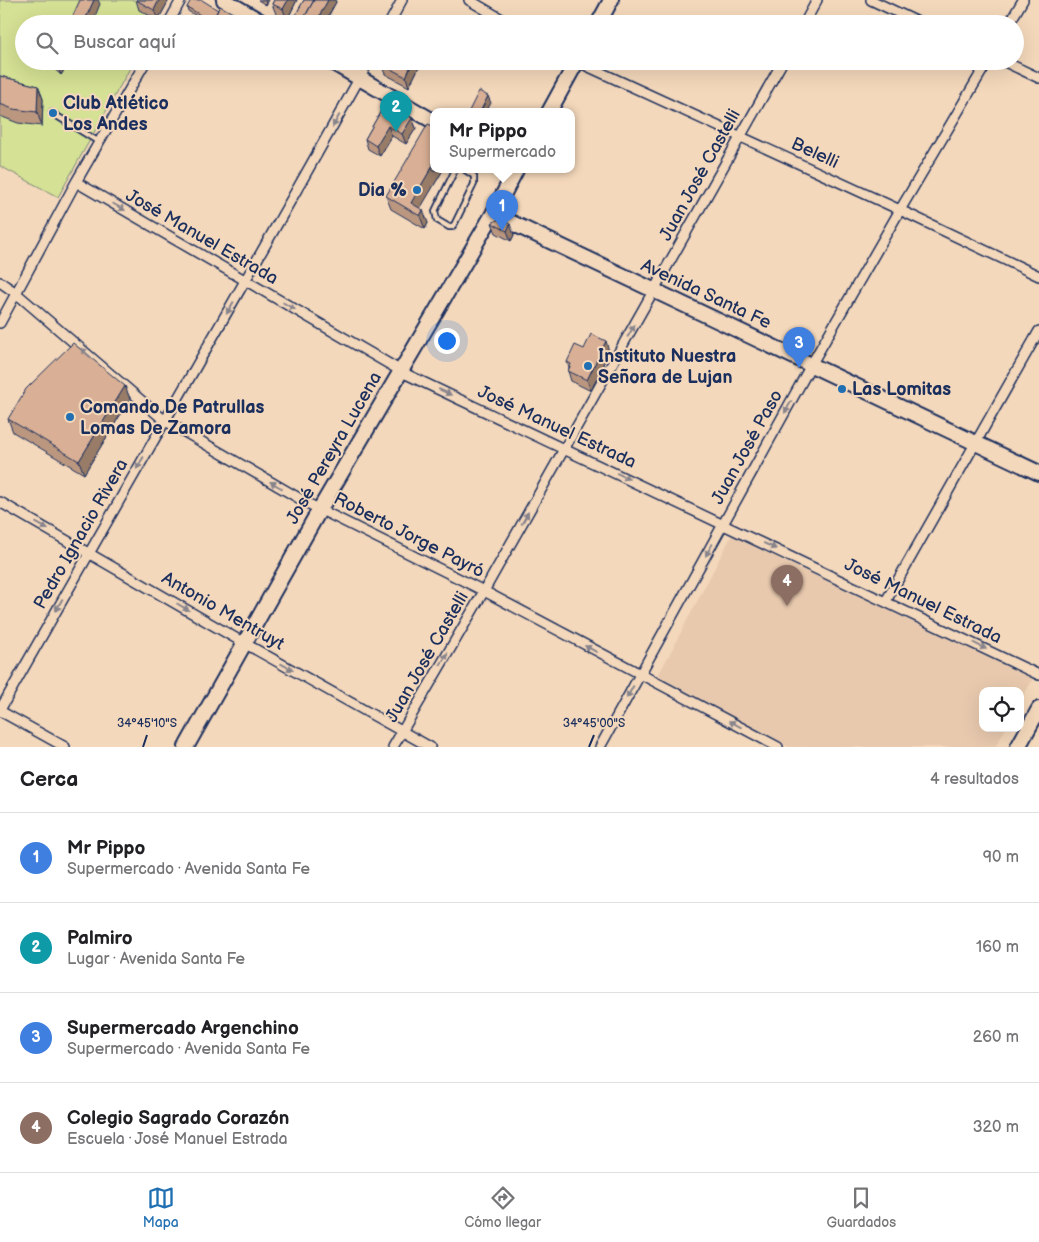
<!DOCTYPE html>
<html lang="es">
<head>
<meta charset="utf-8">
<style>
  :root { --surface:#fff; --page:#f6f6f6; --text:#202124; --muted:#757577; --line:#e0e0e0; --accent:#1f6fb2 }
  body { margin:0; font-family:"Balsamiq Sans",sans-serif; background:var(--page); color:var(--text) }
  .controls { position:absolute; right:15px; bottom:15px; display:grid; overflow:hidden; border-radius:10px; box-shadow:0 5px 20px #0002 }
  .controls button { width:45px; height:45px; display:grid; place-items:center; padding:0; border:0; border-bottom:1px solid var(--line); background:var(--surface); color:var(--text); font:25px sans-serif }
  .you { position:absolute; left:446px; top:340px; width:18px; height:18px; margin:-12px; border:4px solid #fff; border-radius:50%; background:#1a73e8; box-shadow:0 0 0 8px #1a73e833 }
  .badge { display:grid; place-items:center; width:32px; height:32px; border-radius:50%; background:var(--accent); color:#fff; font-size:16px; font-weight:700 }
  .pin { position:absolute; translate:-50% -41px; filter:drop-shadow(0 1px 2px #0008) }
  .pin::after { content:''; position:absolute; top:26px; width:18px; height:15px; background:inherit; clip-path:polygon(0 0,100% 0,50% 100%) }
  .popup { position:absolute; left:430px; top:108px; width:145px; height:65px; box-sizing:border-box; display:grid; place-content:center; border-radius:10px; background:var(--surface); filter:drop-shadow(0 1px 4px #0005); font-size:16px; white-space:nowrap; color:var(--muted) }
  .popup b { font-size:19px; color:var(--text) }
  .popup::after { content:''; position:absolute; left:50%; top:100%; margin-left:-10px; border:10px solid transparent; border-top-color:var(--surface) }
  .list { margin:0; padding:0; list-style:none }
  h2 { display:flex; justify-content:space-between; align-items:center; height:65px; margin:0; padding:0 20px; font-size:21px }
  h2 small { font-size:16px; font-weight:400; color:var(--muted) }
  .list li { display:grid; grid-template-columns:32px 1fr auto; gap:15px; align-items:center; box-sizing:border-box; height:90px; padding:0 20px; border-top:1px solid var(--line) }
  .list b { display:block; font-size:19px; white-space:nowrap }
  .list p { margin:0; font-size:16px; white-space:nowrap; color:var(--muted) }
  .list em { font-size:16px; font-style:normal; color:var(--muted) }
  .icon { flex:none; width:28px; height:28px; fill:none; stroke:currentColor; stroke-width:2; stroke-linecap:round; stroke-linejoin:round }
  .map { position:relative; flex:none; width:1039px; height:747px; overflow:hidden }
  .search { position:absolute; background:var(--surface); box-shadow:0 5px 20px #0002; left:15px; right:15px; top:15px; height:55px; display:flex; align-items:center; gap:12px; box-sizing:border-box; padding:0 18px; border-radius:28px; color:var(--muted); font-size:19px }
  .sheet { height:425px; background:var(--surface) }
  nav { display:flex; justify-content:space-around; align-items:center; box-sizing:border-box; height:70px; border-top:1px solid var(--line); background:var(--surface); font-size:14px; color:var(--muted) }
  nav a { display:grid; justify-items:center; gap:2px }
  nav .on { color:var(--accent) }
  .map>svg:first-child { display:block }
  .built { fill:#e8c9ae }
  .green { fill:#d5e194; stroke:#788879 }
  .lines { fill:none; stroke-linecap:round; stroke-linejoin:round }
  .lane-casing { stroke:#1b2f5e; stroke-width:8 }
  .street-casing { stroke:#1b2f5e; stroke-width:12 }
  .secondary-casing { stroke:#1b2f5e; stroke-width:18 }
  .lane { stroke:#f4d8bb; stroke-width:4.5 }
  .street { stroke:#f4d8bb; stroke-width:9 }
  .secondary { stroke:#f4d8bb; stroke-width:14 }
  .wall { fill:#bb9780; stroke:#1b2f5e }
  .shaded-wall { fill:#987b68; stroke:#1b2f5e }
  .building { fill:#d9b095; stroke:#1b2f5e }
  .oneway { fill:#88848c }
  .ticks { fill:none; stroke:#1b2f5e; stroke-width:2 }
  .poi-dot { fill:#1f6fb2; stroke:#f4d8bb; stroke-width:2 }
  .labels { text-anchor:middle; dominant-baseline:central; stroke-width:4; stroke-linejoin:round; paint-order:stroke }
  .poi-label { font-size:18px; font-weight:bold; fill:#1b2f5e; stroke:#f4d8bb; text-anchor:start }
  .street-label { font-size:18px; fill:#1b2f5e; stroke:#f4d8bb }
  .ticks-label { font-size:12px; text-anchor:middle; fill:#1b2f5e; stroke:#f4d8bb; stroke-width:4; stroke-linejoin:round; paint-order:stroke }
</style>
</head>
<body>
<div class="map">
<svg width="1039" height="747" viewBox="0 0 1039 747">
  <rect width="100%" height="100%" fill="#f4d8bb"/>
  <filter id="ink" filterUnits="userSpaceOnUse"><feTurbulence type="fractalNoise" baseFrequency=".02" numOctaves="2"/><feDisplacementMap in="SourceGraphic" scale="10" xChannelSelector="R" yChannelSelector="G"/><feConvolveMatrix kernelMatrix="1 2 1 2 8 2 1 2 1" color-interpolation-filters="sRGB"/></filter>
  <g filter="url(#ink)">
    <path class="built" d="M732,535L1033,679L1020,702V691H983V728H1006L995,747H788L658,676Z"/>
    <path class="green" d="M0,0H168L155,24H24V61H134L58,197L0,166Z"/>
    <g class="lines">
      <defs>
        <path id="lane" d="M52,113L99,142
          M455,170L435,211L437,220L449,227H452L455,223L474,184V176L465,170"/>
        <path id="street" d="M469,0L510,24
          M871,0L922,24
          M168,24L181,0
          M389,24L402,0
          M804,24L817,0
          M1009,24L1023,0
          M576,61L900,210L1039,276
          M1003,61L1039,78
          M76,182L408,375L1039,675
          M0,282L16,293L164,420L309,504L484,591L778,747
          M0,323L76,182L146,61
          M0,502L244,643L430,747
          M886,601L1039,331
          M0,710C122,494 248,279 369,61
          M0,711L65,747
          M393,747L484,591L783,61
          M600,747L811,365L900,210L988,61"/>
        <path id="secondary" d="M224,0L265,24
          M598,24L611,0
          M330,61L433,121
          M549,112L577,61
          M493,214L1039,473
          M186,747L320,509L493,214L516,170
          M1018,747L1039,709"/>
      </defs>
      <use href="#lane" class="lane-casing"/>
      <use href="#street" class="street-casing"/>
      <use href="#secondary" class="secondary-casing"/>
      <use href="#lane" class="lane"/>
      <use href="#street" class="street"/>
      <use href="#secondary" class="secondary"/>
    </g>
    <path class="wall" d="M136,0H169L158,20L139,10Z
      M258,0H269L266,5Z
      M274,0H297L287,20L276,14L272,4Z
      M304,0H335L336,2L324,24H299L297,23L295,16Z
      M187,7L218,10L210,24L188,11Z
      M49,61H70L61,75L51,66Z
      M220,61H230L228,65Z
      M380,61H422L409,87L385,74Z
      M0,76L38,86L43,99L42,126L18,123L0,116Z
      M386,102L412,118L416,128L406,144L392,136L380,156L368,149L365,139Z
      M433,170H443L420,208L428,223L425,229L391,209L386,196Z
      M499,219L514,235L511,241L496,233L492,223Z
      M584,349L609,351L591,391L571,381L568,371L569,368L567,362Z
      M125,386L130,399L84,474L13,432L8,419Z"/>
    <path class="shaded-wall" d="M94,0H98L100,4L92,24H83Z
      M159,0H169L158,20L154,10Z
      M265,0H269L266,5Z
      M288,0H297L287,20L283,9Z
      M328,0H335L336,2L324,24H315Z
      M60,61H70L61,75L57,65Z
      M413,61H422L409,87L406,77Z
      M38,86L43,99L42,126L37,112Z
      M488,96L491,103L486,112H480Z
      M412,118L416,128L406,144L402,134Z
      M388,126L392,136L380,156L376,146Z
      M433,165V170H443L417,214L411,203Z
      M423,210L428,223L425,229L420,216Z
      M510,224L514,235L511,241L507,231Z
      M606,341L609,351L591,391L587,380Z
      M125,386L130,399L84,474L79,461Z"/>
    <path class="building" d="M80,0H94L83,24H69Z
      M136,0H159L154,10Z
      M191,0H202L218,10L212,22L187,7Z
      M274,0H288L283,9L272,4Z
      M304,0H314L303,20L304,21L295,16Z
      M314,0H328L315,24H310L303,20Z
      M220,6L244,19L242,24H210Z
      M53,61H60L57,65Z
      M380,61H413L406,77L381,64Z
      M0,76L38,86L37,112L13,109L0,104Z
      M479,91L488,96L480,112H472L469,111Z
      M386,102L412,118L402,134L388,126L376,146L365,139Z
      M428,124L433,126V165L411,203L423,210L420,216L386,196Z
      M499,219L510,224L507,231L492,223Z
      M591,334L606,341L587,380L568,371L571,364L567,362L575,345L584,349Z
      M73,343L125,386L79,461L8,419L26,389Z"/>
    <defs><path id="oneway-solid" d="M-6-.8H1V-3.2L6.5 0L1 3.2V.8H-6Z" transform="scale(1.25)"/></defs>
    <g class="oneway">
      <use href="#oneway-solid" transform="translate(336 121) rotate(119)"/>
      <use href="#oneway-solid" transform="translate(119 207) rotate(30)"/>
      <use href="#oneway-solid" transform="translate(289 306) rotate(30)"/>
      <use href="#oneway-solid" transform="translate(230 308) rotate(120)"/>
      <use href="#oneway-solid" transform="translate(631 331) rotate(-60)"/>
      <use href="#oneway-solid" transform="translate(86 353) rotate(-139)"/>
      <use href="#oneway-solid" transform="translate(445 392) rotate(25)"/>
      <use href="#oneway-solid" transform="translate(788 407) rotate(119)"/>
      <use href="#oneway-solid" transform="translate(140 463) rotate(120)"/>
      <use href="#oneway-solid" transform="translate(623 476) rotate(25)"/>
      <use href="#oneway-solid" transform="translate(276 485) rotate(-150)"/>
      <use href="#oneway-solid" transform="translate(525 518) rotate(-61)"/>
      <use href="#oneway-solid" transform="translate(42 526) rotate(29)"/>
      <use href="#oneway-solid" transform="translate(770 546) rotate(25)"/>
      <use href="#oneway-solid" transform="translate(709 550) rotate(119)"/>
      <use href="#oneway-solid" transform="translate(59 605) rotate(119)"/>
      <use href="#oneway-solid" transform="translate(183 607) rotate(30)"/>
      <use href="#oneway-solid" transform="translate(980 646) rotate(26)"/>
      <use href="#oneway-solid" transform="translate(591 649) rotate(-152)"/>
      <use href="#oneway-solid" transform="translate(444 659) rotate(-60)"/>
      <use href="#oneway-solid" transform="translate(287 667) rotate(29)"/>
      <use href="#oneway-solid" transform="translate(630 692) rotate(119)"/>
      <use href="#oneway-solid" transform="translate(735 724) rotate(-152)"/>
    </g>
  </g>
  <path class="ticks" d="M143,747L147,735M589,747L594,735"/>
  <g class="poi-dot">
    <circle cx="53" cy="113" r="5"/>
    <circle cx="417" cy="190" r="5"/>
    <circle cx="588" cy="366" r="5"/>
    <circle cx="842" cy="389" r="5"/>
    <circle cx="70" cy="417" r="5"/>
  </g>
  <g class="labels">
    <g class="poi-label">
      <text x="63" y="103">Club Atlético<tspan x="63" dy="21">Los Andes</tspan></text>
      <text x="407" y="190" text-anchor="end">Dia %</text>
      <text x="598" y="356">Instituto Nuestra<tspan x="598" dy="21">Señora de Lujan</tspan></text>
      <text x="852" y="389">Las Lomitas</text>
      <text x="80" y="407">Comando De Patrullas<tspan x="80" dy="21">Lomas De Zamora</tspan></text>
    </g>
    <g class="street-label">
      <text transform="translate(815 153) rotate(25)">Belelli</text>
      <text transform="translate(700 175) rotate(-61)">Juan José Castelli</text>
      <text transform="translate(202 237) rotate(30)">José Manuel Estrada</text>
      <text transform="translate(706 294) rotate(25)">Avenida Santa Fe</text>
      <text transform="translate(557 427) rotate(25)">José Manuel Estrada</text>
      <text transform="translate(747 447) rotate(-61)">Juan José Paso</text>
      <text transform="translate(334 448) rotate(-60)">José Pereyra Lucena</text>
      <text transform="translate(81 534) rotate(-60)">Pedro Ignacio Rivera</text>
      <text transform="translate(409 535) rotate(27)">Roberto Jorge Payró</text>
      <text transform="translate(923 601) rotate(26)">José Manuel Estrada</text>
      <text transform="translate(223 611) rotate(30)">Antonio Mentruyt</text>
      <text transform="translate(427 657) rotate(-60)">Juan José Castelli</text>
    </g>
  </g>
  <g class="ticks-label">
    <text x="147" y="727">34°45'10"S</text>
    <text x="594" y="727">34°45'00"S</text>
  </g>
</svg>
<div class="controls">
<button><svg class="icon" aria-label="locate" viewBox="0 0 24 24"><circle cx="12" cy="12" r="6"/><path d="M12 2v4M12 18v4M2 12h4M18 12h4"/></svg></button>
</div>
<div class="you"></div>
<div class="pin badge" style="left:502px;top:231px;background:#3f7fe0">1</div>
<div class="popup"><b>Mr Pippo</b>Supermercado</div>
<div class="pin badge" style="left:396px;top:132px;background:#0f9aa8">2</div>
<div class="pin badge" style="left:799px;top:368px;background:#3f7fe0">3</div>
<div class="pin badge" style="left:787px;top:606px;background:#8d6e63">4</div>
<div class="search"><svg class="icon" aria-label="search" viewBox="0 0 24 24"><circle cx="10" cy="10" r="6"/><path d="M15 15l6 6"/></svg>Buscar aquí</div>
</div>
<section class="sheet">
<h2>Cerca<small>4 resultados</small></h2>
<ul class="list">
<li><span class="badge" style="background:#3f7fe0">1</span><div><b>Mr Pippo</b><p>Supermercado · Avenida Santa Fe</p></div><em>90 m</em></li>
<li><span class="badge" style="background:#0f9aa8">2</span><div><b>Palmiro</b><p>Lugar · Avenida Santa Fe</p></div><em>160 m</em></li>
<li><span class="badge" style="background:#3f7fe0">3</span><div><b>Supermercado Argenchino</b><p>Supermercado · Avenida Santa Fe</p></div><em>260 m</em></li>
<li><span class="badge" style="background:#8d6e63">4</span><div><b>Colegio Sagrado Corazón</b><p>Escuela · José Manuel Estrada</p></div><em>320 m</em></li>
</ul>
</section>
<nav>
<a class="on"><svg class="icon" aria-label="map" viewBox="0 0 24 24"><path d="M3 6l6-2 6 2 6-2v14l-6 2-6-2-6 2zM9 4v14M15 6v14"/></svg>Mapa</a>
<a><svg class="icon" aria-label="directions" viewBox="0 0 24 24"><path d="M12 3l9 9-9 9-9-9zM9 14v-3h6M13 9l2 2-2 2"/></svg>Cómo llegar</a>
<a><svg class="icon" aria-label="saved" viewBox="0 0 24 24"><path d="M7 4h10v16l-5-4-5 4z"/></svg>Guardados</a>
</nav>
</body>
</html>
